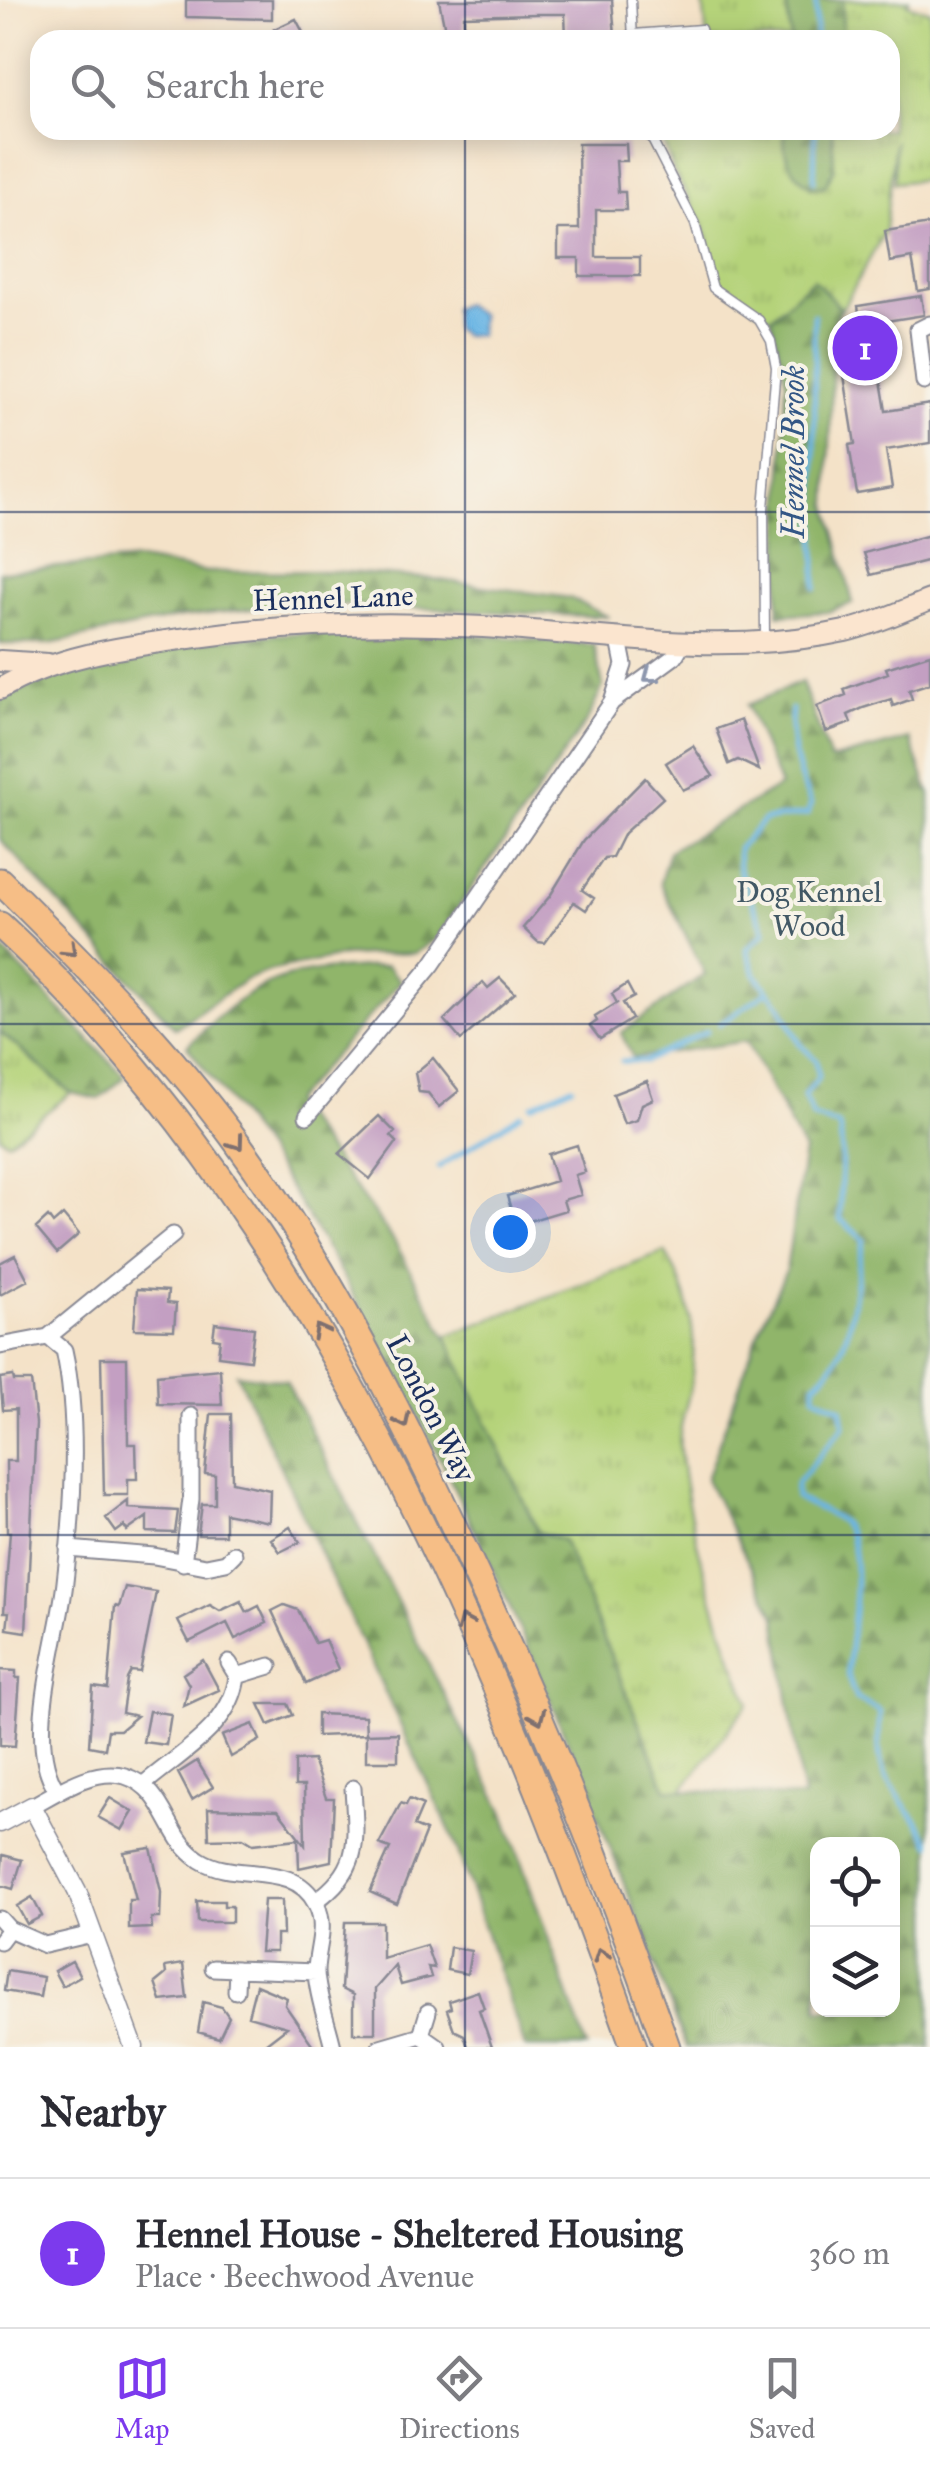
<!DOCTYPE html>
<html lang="en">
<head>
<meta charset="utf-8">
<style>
  :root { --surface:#fff; --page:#f2f2f3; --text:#2b2b33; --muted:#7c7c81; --line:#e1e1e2; --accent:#7c3aed }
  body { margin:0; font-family:"IM FELL Great Primer",serif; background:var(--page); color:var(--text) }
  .controls { position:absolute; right:30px; bottom:30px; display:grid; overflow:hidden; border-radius:20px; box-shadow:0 5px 25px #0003 }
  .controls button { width:90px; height:90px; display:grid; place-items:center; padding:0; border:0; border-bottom:2px solid var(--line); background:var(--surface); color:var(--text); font:50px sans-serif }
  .you { position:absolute; left:510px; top:1232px; width:35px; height:35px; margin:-25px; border:8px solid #fff; border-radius:50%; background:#1a73e8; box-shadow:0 0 0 15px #1a73e833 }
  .badge { display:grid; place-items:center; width:65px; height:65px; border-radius:50%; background:var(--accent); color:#fff; font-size:32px; font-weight:700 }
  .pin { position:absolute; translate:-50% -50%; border:5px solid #fff; box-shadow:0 2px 10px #0006 }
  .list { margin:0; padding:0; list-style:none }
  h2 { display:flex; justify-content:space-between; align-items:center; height:130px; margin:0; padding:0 40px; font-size:42px }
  h2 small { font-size:32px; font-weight:400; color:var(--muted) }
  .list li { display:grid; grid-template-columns:65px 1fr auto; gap:30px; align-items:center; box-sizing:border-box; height:150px; padding:0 40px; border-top:2px solid var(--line) }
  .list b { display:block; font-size:38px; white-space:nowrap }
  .list p { margin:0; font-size:32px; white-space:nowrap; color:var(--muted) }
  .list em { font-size:32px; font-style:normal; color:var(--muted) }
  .icon { flex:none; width:55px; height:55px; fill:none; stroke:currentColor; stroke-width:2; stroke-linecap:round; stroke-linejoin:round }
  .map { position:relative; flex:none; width:930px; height:2047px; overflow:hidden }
  .search { position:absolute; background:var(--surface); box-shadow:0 5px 25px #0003; left:30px; right:30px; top:30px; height:110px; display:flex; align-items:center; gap:25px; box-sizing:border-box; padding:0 35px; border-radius:30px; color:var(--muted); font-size:38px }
  .sheet { height:280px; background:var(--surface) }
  nav { display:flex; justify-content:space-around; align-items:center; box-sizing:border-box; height:140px; border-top:2px solid var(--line); background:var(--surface); font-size:28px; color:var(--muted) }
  nav a { display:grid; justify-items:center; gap:5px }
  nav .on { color:var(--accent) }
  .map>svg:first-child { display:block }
  .grass { fill:url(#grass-tufts); stroke:#68816c; stroke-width:2.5 }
  .forest { fill:url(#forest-firs); stroke:#567264; stroke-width:2.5; fill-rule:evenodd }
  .water { fill:#6bb5e4; stroke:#4372a1; stroke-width:2.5 }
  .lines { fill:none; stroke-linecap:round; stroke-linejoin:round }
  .stream { stroke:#6bb5e4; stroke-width:5 }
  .building { fill:#c39fc2 }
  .service-casing { stroke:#888893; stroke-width:11 }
  .minor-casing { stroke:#888893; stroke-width:19 }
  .tertiary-casing { stroke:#888893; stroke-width:21 }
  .secondary-casing { stroke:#888893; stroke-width:24 }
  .trunk-casing { stroke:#888893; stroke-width:29 }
  .service { stroke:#fff; stroke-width:8 }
  .minor { stroke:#fff; stroke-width:15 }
  .tertiary { stroke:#fff; stroke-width:18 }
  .secondary { stroke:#fbe5cf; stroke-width:20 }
  .trunk { stroke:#f6be86; stroke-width:25 }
  .oneway { stroke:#8d97ae }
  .oneway2 { stroke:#7e6f70 }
  .grid { fill:none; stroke:#1b2f5e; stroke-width:2.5; stroke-opacity:0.55 }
  .labels { text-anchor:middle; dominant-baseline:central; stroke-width:8; stroke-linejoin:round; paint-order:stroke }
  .street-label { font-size:30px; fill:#1b2f5e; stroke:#f7f3e8 }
  .park-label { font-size:30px; fill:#425865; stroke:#f7f3e8 }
  .water-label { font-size:32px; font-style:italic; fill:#335786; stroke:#f7f3e8 }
</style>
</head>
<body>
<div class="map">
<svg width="930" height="2047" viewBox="0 0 930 2047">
  <defs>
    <pattern id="grass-tufts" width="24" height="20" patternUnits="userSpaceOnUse" patternTransform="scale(2.5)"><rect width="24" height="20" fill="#b5d37a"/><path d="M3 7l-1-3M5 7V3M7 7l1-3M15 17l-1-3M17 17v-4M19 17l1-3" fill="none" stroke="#9bb56c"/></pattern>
    <pattern id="forest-firs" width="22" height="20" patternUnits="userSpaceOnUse" patternTransform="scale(2.5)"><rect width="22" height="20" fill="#90b56a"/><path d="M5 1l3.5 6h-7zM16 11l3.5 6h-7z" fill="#75945a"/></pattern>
  </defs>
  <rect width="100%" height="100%" fill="#f7f3e8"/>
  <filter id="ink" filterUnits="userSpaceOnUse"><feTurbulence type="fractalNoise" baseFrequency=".01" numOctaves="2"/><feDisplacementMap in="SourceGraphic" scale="20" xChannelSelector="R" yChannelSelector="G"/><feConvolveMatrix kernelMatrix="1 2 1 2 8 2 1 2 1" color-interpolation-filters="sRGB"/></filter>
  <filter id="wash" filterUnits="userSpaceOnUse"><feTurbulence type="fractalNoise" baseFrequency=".0048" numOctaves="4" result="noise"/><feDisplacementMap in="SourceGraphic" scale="40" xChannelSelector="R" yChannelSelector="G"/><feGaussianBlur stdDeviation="2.25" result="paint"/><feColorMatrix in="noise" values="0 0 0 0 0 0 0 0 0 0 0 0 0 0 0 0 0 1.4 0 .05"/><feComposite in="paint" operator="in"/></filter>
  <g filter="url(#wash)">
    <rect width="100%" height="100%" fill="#f4e2c8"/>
    <path class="grass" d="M703,0H909L907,4L930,11V179L894,183L895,141L885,231L842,309L813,280L771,318L719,283L703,224L674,172L659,130L786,131L783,138L834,169L832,130H890V40H707Z
      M0,1032L71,1093L8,1142L0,1136Z
      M665,1252C690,1293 698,1335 691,1384C687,1407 677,1428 680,1452C690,1537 718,1624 749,1703L682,1790H666L563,1540L538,1532L446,1336Z"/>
    <path class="forest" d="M786,0H843L842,40H791Z
      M786,130H832L834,169L825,186L812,188C794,174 779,154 786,130Z
      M813,279L842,309L834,320L828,504L853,603L827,612L778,615L786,380L771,318Z
      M139,560L207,572L331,571L425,578L570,598L609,617L306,603L181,617L49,644H0V572Z
      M409,629L594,645L603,686L588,719L437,938L415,953L342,956L268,971L245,980L175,1028L0,839V701C123,633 271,635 409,629Z
      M802,682L830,760L910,739L930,795V2047H686C575,1746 453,1446 281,1174C253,1129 218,1088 187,1046C261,973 285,971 387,966L401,981L292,1102L394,1241L446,1336L538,1532L563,1540L666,1789L803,1798L776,1617L706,1479L761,1325L786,1271L804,1151L746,1041L633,1058L621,1033L705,974L660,883L669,851L780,786L747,705ZM818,1844H892V2010H818Z
      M0,947L125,1077L99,1099L71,1093L0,1032Z
      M237,1374L286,1381L503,1811L587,2047H525L454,1840Z"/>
    <path class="water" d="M464,304L480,315L479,335H463L454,329L453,308Z"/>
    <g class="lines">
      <path class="stream" d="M816,40V0
        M814,181L815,130
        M814,315L816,588
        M792,709C788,741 798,775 811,804L808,814L764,820L738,849L739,870L765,932L747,949L755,974L780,1005L800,1044L816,1060L819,1077L804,1096L813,1117L839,1126C845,1156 839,1188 840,1219L864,1240C851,1289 858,1349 815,1384V1396L841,1408L844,1426L796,1484V1497C809,1506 825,1510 838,1519C869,1541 850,1636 848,1669C847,1679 853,1690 856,1699L880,1711C879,1732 876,1757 886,1776C898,1801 919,1817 930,1844
        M720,1024L768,991
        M622,1061H645L707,1031
        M532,1105L572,1086
        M439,1167L521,1114"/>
    </g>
    <g id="blocks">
      <path class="building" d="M186,0H272V19L186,17Z
        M439,0H612L615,36L566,37L565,14H537L464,16V40H447Z
        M296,19L307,40H279L274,29Z
        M578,144H626L627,161H616L618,192H625L626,210H596V257H640V276H579V258H558V229H579Z
        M930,224V289L918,291L912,258L890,262L885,231Z
        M921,296L924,315L861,325L858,306Z
        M873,331L886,411L930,404V443L886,450L892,488L857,494L849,445L855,444L842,363L855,361L851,335Z
        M930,535V560L871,575L864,553Z
        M930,654V683L909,690L912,699L893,706L891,699L863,708L848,715L851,723L826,732L817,706L846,695L844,689L888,673L886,668Z
        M741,720L759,770L738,760L729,764L716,729Z
        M693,746L713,776L683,790L666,763Z
        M645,778L663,798L624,833L612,857L604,858L582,890L594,898L586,910L574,902L545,943L538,942L523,928L550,896L584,840Z
        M500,978L515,993L461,1040L444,1020L483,982L488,988Z
        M627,984L634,997L623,1003L632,1019L600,1039L590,1026L597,1021L595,1017L617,1003L612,994Z
        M433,1058L459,1091L439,1107L428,1093L419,1092L415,1073Z
        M647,1081L653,1099L642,1104L637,1120L624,1124L613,1094Z
        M379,1116L395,1132L391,1136L397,1142L370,1179L339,1154Z
        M577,1145L585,1172L575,1175L581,1195L563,1200L566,1210L516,1225L507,1196L556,1181L548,1154Z
        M63,1215L79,1234L57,1253L36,1228L48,1217L53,1224Z
        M15,1255L28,1280L0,1295V1263Z
        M137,1289L168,1291L167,1303L176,1304L174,1330L134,1329Z
        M215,1323L254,1328L250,1360L218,1356L220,1339L213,1338Z
        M101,1358H127L128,1444H136L137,1479H128V1495H104Z
        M220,1369L222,1405L158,1404L157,1375Z
        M13,1376L14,1381H31L36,1423L26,1632L7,1629L9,1612H4L10,1532H7L6,1461H16V1409L3,1410L0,1378Z
        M211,1414H231L232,1482L270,1490L269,1522L225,1513V1535H198L202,1504H215V1475L205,1474Z
        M128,1501V1508L178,1511L175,1533L147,1532V1517L127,1531L124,1526L116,1532L106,1518Z
        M290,1527L300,1542L280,1552L271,1539Z
        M125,1587L156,1592L140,1672L131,1671L127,1679L122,1713L137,1716L120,1730H108L105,1749L89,1746L93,1687L108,1689L115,1606L119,1607Z
        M241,1601L247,1612L259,1606L267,1623L235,1639L227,1623L189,1642L178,1621L210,1605L220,1611Z
        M284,1605L298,1610L315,1643L325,1640L338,1669L306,1684L272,1611Z
        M203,1660L219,1690L184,1706L189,1685L183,1674Z
        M0,1670L16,1671V1678H20L15,1746L0,1745Z
        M259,1704H288L293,1715L269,1725Z
        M149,1711L171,1714L166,1745L143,1742Z
        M317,1714L365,1716L366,1734L317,1736Z
        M253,1724L260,1740L231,1757L222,1736Z
        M398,1733V1761H366V1734Z
        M313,1760L326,1798H334L331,1861L299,1868L298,1839L253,1844L243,1838L209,1839L208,1808L278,1810L305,1845L304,1786H295V1761Z
        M197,1761L213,1787L192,1800L178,1773Z
        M110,1798L133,1812L122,1830L98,1817Z
        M409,1799L423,1805L414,1826L426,1831L397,1904L370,1892L390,1848L379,1844L401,1803L406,1805Z
        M151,1848L161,1892L160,1918H151L152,1928L129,1929V1900H136L124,1852Z
        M3,1855L22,1860L13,1889L0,1885Z
        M32,1897L42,1916L27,1924L17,1906Z
        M264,1900H282L283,1935H276V1952H260Z
        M197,1901H224V1906H232V1922H198Z
        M345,1922H382V1958L426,1945L434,1968L428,1967L431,1977L401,1985L395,1966L375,1989V2033H353V1995L341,1989Z
        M450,1947L471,1951L467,1974L447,1970Z
        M72,1961L80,1976L62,1986L54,1971Z
        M183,1964L187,1998L161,2001L155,1983L166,1974L165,1967Z
        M7,1971L43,1977L40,1997L4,1991Z
        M256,1985L287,1998L285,2005L314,2047H261L287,2027L248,2016Z
        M478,1991L484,2008L479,2010L492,2047H468L464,2035L454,2030L447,2010L451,2008L449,2001Z
        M203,2002L222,2007L229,2017L219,2038L198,2032Z"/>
    </g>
  </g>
  <g filter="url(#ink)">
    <use href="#blocks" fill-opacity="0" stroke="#888893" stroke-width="2.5"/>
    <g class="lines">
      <defs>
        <path id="service" d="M631,0L633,40
          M633,34L701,29L704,40
          M647,130L695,224L713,288L759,320L771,341L776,368L764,508L765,637"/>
        <path id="minor" d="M924,382L918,330L930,324
          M612,702L675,656L682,644
          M307,1116L432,965L612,702L624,665L619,640
          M48,1337L64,1350C79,1418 73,1513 65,1582C59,1641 22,1742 58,1792
          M0,1346L48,1337L173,1235
          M68,1549L154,1556L206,1566L226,1562L234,1554
          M183,1563L191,1499V1416
          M229,1663L237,1676L270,1666
          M144,1784C180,1753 232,1726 237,1676
          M32,1806C58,1792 94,1767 125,1776C167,1789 166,1839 200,1860C236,1883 293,1859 316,1904C328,1927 316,1949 316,1972C317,1996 328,2024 333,2047
          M316,1901C362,1868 356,1840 353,1788
          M0,1919L9,1929L0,1941
          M9,1929L45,1945L92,1934
          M213,1968L237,1969L236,1991
          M237,1969L316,1972
          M428,2012L421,2035L438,2047
          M380,2047L421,2035"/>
        <path id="tertiary" d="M0,1823L32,1806L77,1891L134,2047"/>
        <path id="secondary" d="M0,661L48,664
          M0,689C53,657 121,647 181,639C283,624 381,621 483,627C604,635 724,657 845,631C873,625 902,611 930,600"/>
        <path id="trunk" d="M0,881C83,963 164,1044 233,1137C313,1245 375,1363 433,1483C522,1666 599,1855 667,2047
          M0,925C317,1217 492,1648 634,2047"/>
      </defs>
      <use href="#service" class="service-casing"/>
      <use href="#minor" class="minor-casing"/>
      <use href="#tertiary" class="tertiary-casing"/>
      <use href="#secondary" class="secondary-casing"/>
      <use href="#trunk" class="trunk-casing"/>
      <use href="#service" class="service"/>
      <use href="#minor" class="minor"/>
      <use href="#tertiary" class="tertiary"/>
      <use href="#secondary" class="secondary"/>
      <use href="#trunk" class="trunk"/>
    </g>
    <defs><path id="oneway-chevron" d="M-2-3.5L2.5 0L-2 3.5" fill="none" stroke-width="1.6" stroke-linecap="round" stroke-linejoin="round" transform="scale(2.5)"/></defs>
    <use class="oneway" href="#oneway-chevron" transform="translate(650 676) rotate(143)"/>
    <g class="oneway2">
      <use href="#oneway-chevron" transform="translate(70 950) rotate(44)"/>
      <use href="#oneway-chevron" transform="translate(237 1143) rotate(54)"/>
      <use href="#oneway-chevron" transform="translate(320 1331) rotate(-118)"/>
      <use href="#oneway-chevron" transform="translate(403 1421) rotate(64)"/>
      <use href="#oneway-chevron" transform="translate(464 1622) rotate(-114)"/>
      <use href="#oneway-chevron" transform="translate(538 1717) rotate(67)"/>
      <use href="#oneway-chevron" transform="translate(601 1955) rotate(-110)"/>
    </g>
  </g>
  <path class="grid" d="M465,0V40M465,130V2047M0,512H930M0,1024H930M0,1535H930"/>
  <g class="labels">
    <g class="street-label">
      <text transform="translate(333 598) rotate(-2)">Hennel Lane</text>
      <text transform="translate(431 1408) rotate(63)">London Way</text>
    </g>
    <g class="park-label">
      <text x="809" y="892">Dog Kennel<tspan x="809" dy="34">Wood</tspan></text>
    </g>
    <g class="water-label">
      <text transform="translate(793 452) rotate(-90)">Hennel Brook</text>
    </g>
  </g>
</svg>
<div class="controls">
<button><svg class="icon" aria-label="locate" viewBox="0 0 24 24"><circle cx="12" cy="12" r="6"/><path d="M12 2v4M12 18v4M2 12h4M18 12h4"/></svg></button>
<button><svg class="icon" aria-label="layers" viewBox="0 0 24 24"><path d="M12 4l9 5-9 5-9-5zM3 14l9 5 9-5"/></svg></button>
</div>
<div class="you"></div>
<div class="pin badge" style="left:865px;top:348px">1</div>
<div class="search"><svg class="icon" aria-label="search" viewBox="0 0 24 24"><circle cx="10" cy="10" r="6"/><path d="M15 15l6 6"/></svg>Search here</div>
</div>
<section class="sheet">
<h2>Nearby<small></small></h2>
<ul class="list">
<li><span class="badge">1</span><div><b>Hennel House - Sheltered Housing</b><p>Place · Beechwood Avenue</p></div><em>360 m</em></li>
</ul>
</section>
<nav>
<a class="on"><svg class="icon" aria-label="map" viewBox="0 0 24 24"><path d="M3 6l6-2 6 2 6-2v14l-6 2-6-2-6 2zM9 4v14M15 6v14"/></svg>Map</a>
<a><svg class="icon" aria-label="directions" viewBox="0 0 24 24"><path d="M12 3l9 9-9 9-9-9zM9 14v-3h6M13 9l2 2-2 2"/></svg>Directions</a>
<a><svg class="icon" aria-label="saved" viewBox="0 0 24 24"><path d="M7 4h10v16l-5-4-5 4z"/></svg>Saved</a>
</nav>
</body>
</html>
